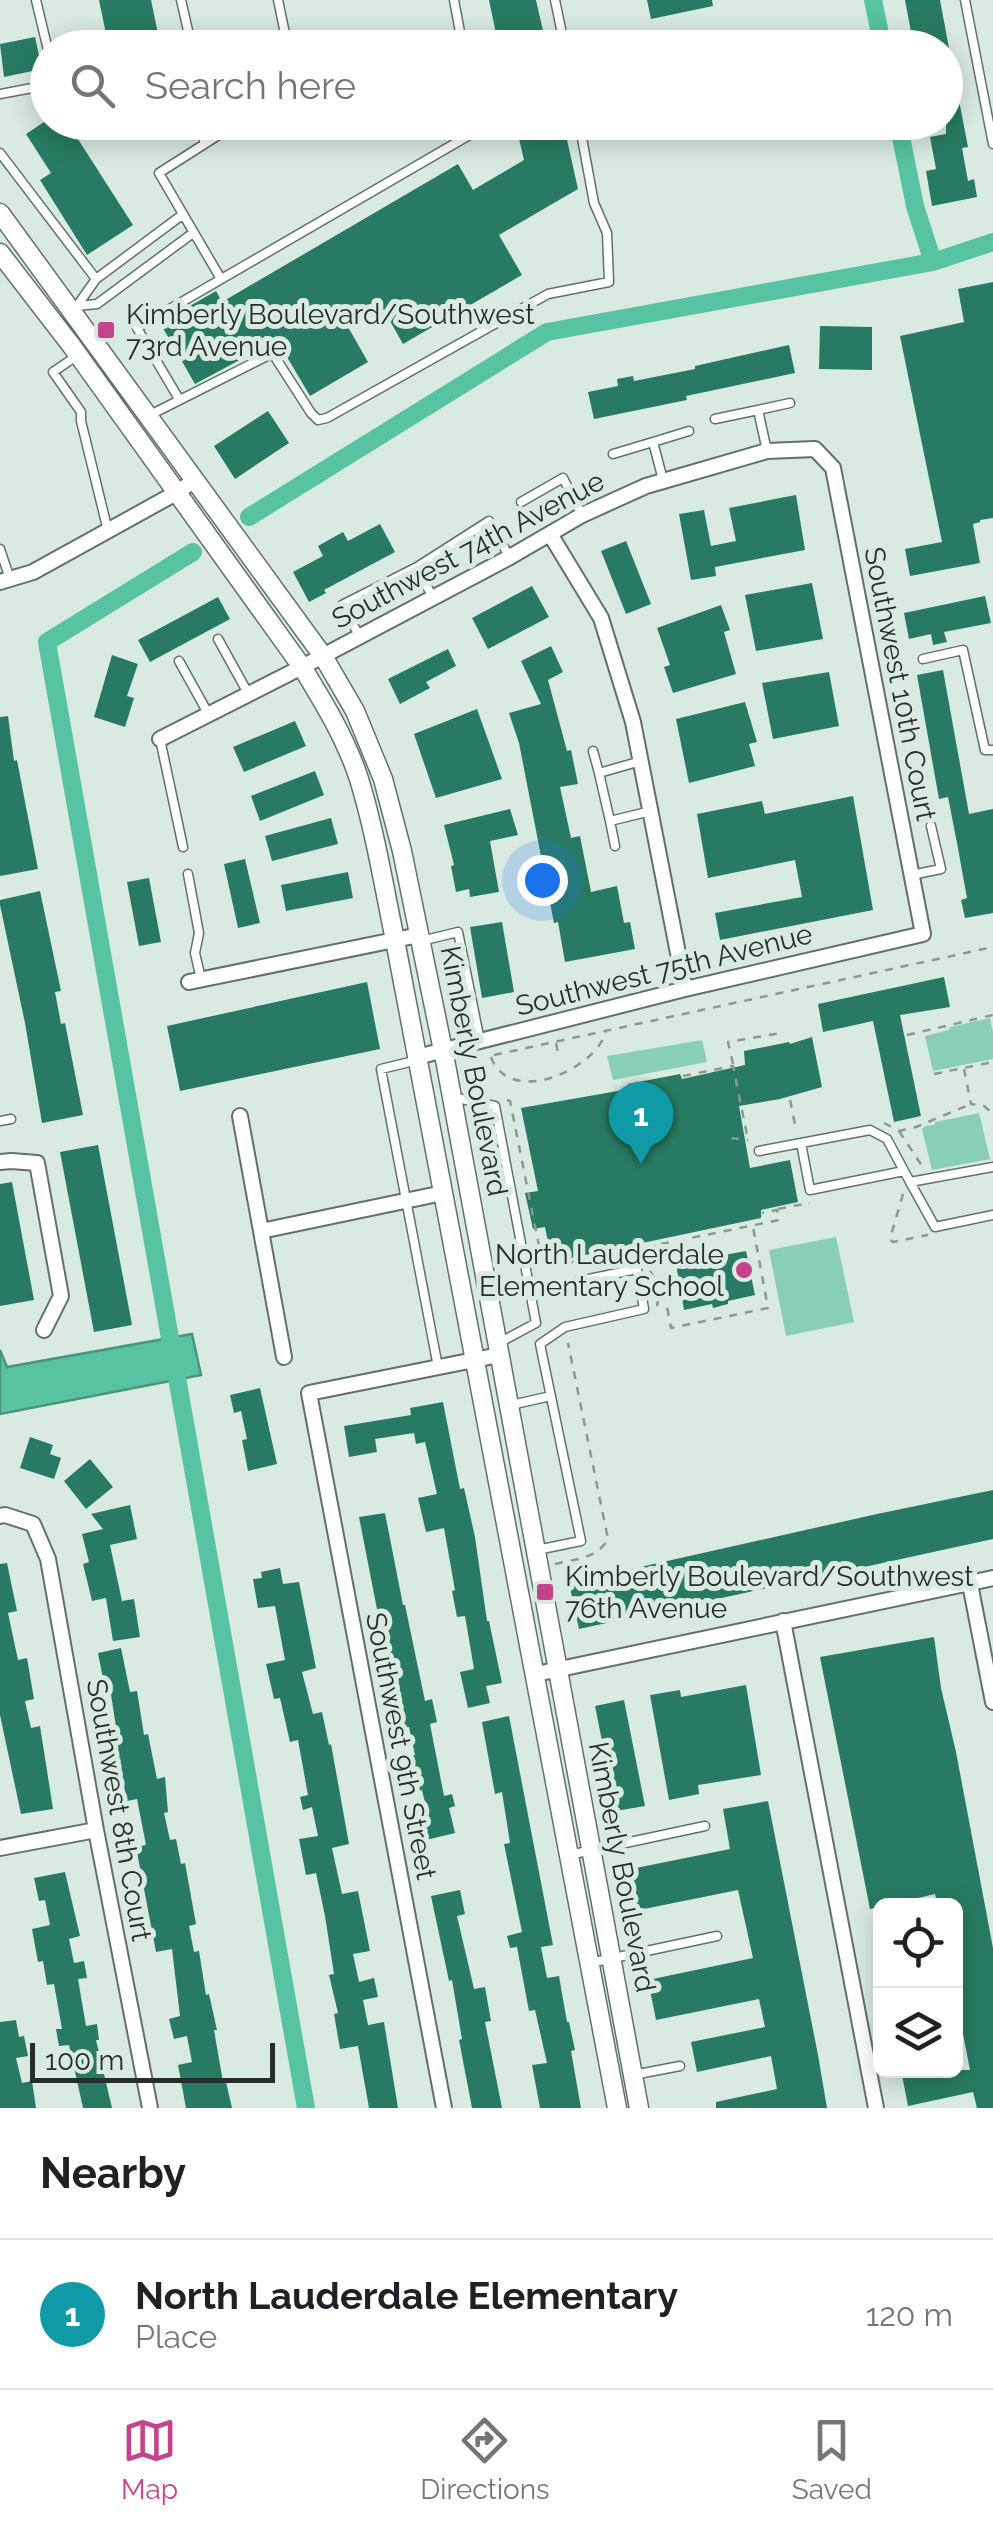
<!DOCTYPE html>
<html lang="en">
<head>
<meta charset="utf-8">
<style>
  :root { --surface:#fff; --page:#f6f6f6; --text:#202124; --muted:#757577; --line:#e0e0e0; --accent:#c5438b }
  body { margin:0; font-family:Raleway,sans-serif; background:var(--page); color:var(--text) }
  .controls { position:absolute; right:30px; bottom:30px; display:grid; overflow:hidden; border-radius:15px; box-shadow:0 5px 25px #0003 }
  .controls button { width:90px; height:90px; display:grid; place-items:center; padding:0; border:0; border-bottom:2px solid var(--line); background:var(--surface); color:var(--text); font:50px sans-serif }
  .scale { position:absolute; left:30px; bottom:25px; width:245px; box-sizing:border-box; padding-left:10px; border:5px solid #282e2c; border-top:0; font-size:28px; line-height:35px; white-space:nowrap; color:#282e2c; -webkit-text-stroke:8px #d9eae3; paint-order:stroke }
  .you { position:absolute; left:542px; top:880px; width:35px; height:35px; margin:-25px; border:8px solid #fff; border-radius:50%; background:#1a73e8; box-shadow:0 0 0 15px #1a73e833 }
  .badge { display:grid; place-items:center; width:65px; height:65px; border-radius:50%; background:var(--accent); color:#fff; font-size:32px; font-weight:700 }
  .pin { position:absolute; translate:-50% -82px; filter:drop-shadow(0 2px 5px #0008) }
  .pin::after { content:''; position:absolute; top:52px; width:35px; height:30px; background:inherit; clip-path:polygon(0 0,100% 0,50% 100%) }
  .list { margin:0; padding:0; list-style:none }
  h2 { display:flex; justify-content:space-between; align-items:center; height:130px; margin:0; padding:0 40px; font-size:42px }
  h2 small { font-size:32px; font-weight:400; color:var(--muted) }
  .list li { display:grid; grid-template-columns:65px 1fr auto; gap:30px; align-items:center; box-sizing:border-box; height:150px; padding:0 40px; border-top:2px solid var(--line) }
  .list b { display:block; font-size:38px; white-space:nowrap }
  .list p { margin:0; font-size:32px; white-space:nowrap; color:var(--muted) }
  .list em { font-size:32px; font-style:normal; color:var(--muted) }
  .icon { flex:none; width:55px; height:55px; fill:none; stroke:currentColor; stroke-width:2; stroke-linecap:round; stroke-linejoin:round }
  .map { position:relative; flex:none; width:993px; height:2108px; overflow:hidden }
  .search { position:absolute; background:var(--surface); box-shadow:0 5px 25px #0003; left:30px; right:30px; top:30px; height:110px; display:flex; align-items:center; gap:25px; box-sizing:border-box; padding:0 35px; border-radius:55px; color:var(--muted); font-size:38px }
  .sheet { height:280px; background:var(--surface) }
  nav { display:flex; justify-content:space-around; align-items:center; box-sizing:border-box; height:140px; border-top:2px solid var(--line); background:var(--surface); font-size:28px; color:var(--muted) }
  nav a { display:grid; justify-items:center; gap:5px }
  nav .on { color:var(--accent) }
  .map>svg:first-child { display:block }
  .green { fill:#88cfb5 }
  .water { fill:#58c3a0; stroke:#4a967d; stroke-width:2.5 }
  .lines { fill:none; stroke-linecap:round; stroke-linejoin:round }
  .canal { stroke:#58c3a0; stroke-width:18 }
  .building { fill:#287b62 }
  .service-casing { stroke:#61716a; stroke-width:11 }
  .minor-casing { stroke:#61716a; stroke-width:18 }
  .tertiary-casing { stroke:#61716a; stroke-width:21 }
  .path { stroke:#8c9893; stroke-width:2.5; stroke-dasharray:8 8; stroke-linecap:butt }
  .service { stroke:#fff; stroke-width:8 }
  .minor { stroke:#fff; stroke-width:14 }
  .tertiary { stroke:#fff; stroke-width:18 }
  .poi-dot { fill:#c5438b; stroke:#d9eae3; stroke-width:4 }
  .labels { text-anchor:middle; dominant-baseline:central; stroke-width:10; stroke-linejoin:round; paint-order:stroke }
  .poi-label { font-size:28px; fill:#282e2c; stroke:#d9eae3; text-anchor:start }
  .street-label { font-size:28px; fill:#282e2c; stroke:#d9eae3 }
</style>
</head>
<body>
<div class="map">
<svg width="993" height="2108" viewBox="0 0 993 2108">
  <rect width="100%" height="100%" fill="#d9eae3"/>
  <path class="green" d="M990,1018L993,1032V1059L933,1071L925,1036L949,1030L950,1027Z
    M702,1040L707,1062L613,1080L607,1056Z
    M979,1113L990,1159L932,1170L922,1129L925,1126L935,1125V1122Z
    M836,1237L854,1322L786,1336L769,1250Z"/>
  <path class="water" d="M192,1334L201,1375L0,1414V1350L7,1367Z"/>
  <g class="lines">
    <path class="canal" d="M873,0L883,48
      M898,122L915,206L933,262L993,242
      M249,517L547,332L933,262
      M193,552L47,642L306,2108"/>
  </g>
  <path class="building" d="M99,0H151L161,48H109Z
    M489,0H536L547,48H499Z
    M647,0H712L713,6L651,19Z
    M905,0H940L949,48H914Z
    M35,37L42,69L4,77L0,44Z
    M952,64L968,147L962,148L968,181L974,179L977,197L932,206L926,171L936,169L930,137L946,134V65Z
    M44,122H67L133,225L87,255L40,180L51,173L26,134Z
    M515,122H563L578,189L499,235L522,275L403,344L382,307L348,327L368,362L310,396L277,340L195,384L160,323L216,291L222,302L458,164L473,190L524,160Z
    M993,282V518L980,520V522L973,524L980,563L910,576L905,549L942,542L900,336L964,322L958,289Z
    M820,326L872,327V370L819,369Z
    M789,345L795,373L686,396L687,400L594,419L588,392L618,386L617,379L633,376L634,381L695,369V366Z
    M268,411L289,443L235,479L214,446Z
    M796,495L805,550L715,567L716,576L691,580L679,514L704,510L711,546L736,541L729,508Z
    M380,524L395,552L324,590L326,593L309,602L293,572L323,556L318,546L343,532L348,541Z
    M626,541L651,604L626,614L601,551Z
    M812,583L823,639L756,651L745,595Z
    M532,586L549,617L488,649L472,618Z
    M985,596L991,623L944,632L947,642L933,645L931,634L909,639L904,613Z
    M218,597L230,619L150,662L138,640Z
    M721,605L730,630L724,632L736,674L673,693L664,667L670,665L657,628Z
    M551,646L563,672L548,680L567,751L571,750L578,784L560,787L571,838L580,836L591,892L617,886L624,923L630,922L635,949L565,962L558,922L554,923L519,743L509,713L541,704L521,661Z
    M448,649L456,666L426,682L430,688L400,704L388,679Z
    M112,655L138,664L127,696L134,698L125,727L94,717Z
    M943,670L969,814L993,809V913L965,918L961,900L967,898L957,843L948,797L939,799L917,675Z
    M829,672L839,726L773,739L762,683Z
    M745,702L757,742L749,744L755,766L689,783L676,719Z
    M477,709L502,779L436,798L414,734Z
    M8,716L14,761L17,760L38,869L0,876V717Z
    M295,721L306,746L244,772L233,747Z
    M315,771L324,795L260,821L251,796Z
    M853,796L873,910L720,940L715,913L802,897L795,860L708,878L697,814L762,801L765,814Z
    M510,809L518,835L490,841L499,892L470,897L469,889L456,892L451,866L454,865L444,825Z
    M331,818L338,844L272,861L265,836Z
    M245,859L260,923L238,928L224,864Z
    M348,872L353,898L286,911L281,885Z
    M149,878L161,942L139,946L127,882Z
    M40,891L61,991L55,992L61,1024L65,1023L83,1115L42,1123L25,1023L0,905V900Z
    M502,922L514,992L482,998L470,927Z
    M944,977L950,1007L900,1015L921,1116L894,1122L873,1021L823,1032L818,1004Z
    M367,982L380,1049L180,1091L167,1026Z
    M812,1037L822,1087L780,1099L739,1106L750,1168L790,1160L798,1202L761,1210V1218L552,1262L545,1227L533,1229L525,1193L538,1191L521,1108L629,1089L628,1084L680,1074L682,1079L745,1065L744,1051L789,1042L790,1044Z
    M98,1145L132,1325L94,1332L60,1152Z
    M12,1182L34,1300L0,1306V1184Z
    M746,1251L755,1295L728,1301V1304L713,1308L712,1304L684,1310L676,1264L718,1253L719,1256Z
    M260,1388L277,1464L248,1471L242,1440L247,1439L241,1411L234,1413L230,1395Z
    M443,1402L460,1489L464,1488L475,1537L487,1621H489L502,1683L486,1686L490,1703L468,1708L460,1672L474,1669L465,1616L457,1617L452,1591L455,1590L444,1528L426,1532L418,1498L437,1494L425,1442L416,1444L414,1433L375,1439L377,1452L349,1457L344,1426L411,1415L410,1408Z
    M30,1437L53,1445L50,1454L61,1458L54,1479L20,1468Z
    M90,1459L113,1487L86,1509L64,1481Z
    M993,1490V1539L579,1629L569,1583L877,1514Z
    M130,1505L137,1539L110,1545L122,1601L134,1599L140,1637L113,1641L106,1598L92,1601L83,1564L89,1562L82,1534L103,1529L91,1514Z
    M385,1513L403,1605H405L425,1701L432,1699L437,1722L430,1724L444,1796L452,1794L455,1806L449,1808L455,1833L426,1840L422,1821L429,1820L422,1790L412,1792L405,1757L415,1755L409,1727L401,1728L392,1686L359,1517Z
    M7,1563L17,1611L8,1613L18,1660L27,1658L34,1699L25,1701L31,1728L40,1726L53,1809L21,1814L0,1715V1564Z
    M280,1568L283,1584L299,1582L316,1668L302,1672L313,1714L322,1712L329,1745L331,1744L349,1844L332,1848L342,1894L358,1891L370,1951L353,1954L359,1982L374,1978L378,1997L363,2000L368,2025L384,2022L398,2108H369L358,2046L340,2049L334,2014L338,2013L329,1975L334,1974L325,1916L316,1873L306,1875L299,1839L318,1836L312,1807L303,1810L300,1797L308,1795L298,1740L290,1742L280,1698L274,1699L266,1664L285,1660L275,1606L258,1608L253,1579L262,1578L261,1572Z
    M934,1637L941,1688L956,1752L993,1948V2108H977L973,2092L908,2106L901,2070H970L956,1998V1906H938L935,1894L870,1909L820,1657Z
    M121,1648L130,1692L137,1691L144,1735L148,1734L157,1779L165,1777L168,1812L164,1813L170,1840L176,1839L181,1864L185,1863L196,1924L189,1926L194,1952L199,1951L206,1995L209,1994L217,2030H214L223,2082H226L232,2108H186L178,2065L192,2062L187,2036L174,2039L169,2019L180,2016L172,1949L156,1952L136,1847L146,1845L137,1799L127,1801L115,1741L118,1740L110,1688L105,1689L98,1653Z
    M746,1685L761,1775L698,1785L699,1794L669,1800L650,1695L680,1690L681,1697Z
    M624,1700L645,1806L616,1811L595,1706Z
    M509,1716L553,1945L541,1947L547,1978L559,1976L567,2022H569L575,2050L571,2051L581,2108H540L532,2065L547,2063L535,2010L529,2011L517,1947L510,1948L507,1936L522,1932L504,1844L510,1843L502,1792L495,1794L482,1722Z
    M768,1801L818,2055L827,2108H716V2102L777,2089L771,2056L697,2072L691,2042L765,2027L759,1999L656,2020L648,1980L753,1958L738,1890L634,1911L626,1870L730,1849L723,1809Z
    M65,1872L80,1936L69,1939L74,1963L84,1961L87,1978L78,1979L86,2026L97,2024L99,2040H96L112,2108H83L69,2045L59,2046L56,2029H62L54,1984L47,1985L43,1961L38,1962L32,1929L50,1925L45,1900L39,1901L34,1878Z
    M460,1890L465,1914L457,1916L474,1989L485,1987L491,2021L485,2022L502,2108H472L468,2087L459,2040L462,2039L452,1980L449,1981L431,1896Z
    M16,2020L19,2037L24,2036L28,2056L16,2058L22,2083L32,2081L36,2108H0V2022Z"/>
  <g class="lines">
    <defs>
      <path id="service" d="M36,0L48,50
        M181,0L192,48
        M278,0L288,48
        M454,0L463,48
        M555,0L565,48
        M965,0L993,144
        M423,48L462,39
        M0,94L48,85
        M203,122L204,144
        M0,153L96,279
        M221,279L159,173L239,122
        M77,306L97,304L193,233
        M72,309L77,306L96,279L182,215
        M78,355L53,372L81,412V421L108,531
        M179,399L137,328L473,133L477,122
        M758,410L790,403
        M148,416L269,355L275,357L311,413L318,420L327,418L548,294L609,282L607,233L594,203L579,122
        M715,419L758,410L767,451
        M653,442L689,431
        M613,454L653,442L663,480
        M521,502L563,478L582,515
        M0,549L10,579
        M417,567L433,598
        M360,637L342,605L417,567L489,521L509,556
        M218,639L249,695
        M923,659L963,650L985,750H993
        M179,661L209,715
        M160,739L183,847
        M593,751L599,773
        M641,761L599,773L610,821L651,811
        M610,821L615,846
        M188,874L199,933L195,953L201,979
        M911,875L941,869L931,826
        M421,941L458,932L480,1041
        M418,1060L381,1069L438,1367
        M452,1097L495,1106L530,1291L637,1269L644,1309L565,1327L540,1344L581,1541L537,1550
        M0,1121L11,1119
        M801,1143L810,1190L904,1171
        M759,1151L870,1130L887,1139L910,1182L993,1167
        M910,1182L935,1227L993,1215
        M497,1344L536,1323L530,1291
        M511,1405L551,1396
        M569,1855L705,1826
        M590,1963L717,1936
        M633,2075L680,2066"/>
      <path id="minor" d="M550,534L601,618L633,722L685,989
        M0,582L33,572L176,493L195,480
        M160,739L302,667L510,557L582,515L646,486L767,451L815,449L833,468L923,934L685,989L417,1057
        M189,982L419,935
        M240,1116L284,1357
        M0,1162L11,1161L37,1163L61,1296L44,1330
        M261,1231L443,1193
        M0,1516L5,1515L33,1524L48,1559L96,1830L150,2108
        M970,1584L993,1702
        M783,1621L876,2108
        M536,1674L993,1578
        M0,1848L96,1830
        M444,2108L309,1393L499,1355"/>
      <path id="tertiary" d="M0,213L323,656L355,711L383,779L402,851L446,1065L639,2108
        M0,253L71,345L302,667C324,703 346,739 359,779C375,831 384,887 395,940L617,2108"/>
    </defs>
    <use href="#service" class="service-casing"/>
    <use href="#minor" class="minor-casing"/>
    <use href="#tertiary" class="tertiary-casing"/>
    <path class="path" d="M907,1035L993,1015
      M556,1043L559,1058
      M494,1055L993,947
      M491,1057C509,1107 594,1071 606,1032
      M733,1064L728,1042L781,1033
      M964,1069L971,1104L984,1106L991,1112
      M934,1074L993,1062
      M683,1076L733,1066L748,1140
      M507,1100L510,1101L541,1256L545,1263L553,1266L779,1220L777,1210L762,1213
      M790,1100L796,1129
      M884,1123L899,1131L916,1127L971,1104
      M899,1131L922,1166
      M731,1138L748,1140
      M903,1194L890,1239L893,1242L928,1235
      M778,1209L810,1203
      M655,1245L671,1328L768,1308L753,1227
      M650,1271C657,1282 660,1293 657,1306
      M555,1564C575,1559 597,1559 608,1539L568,1343"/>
    <use href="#service" class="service"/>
    <use href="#minor" class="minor"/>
    <use href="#tertiary" class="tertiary"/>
  </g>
  <g class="poi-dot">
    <rect x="96" y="320" width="20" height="20" rx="5"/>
    <circle cx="744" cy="1270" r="10"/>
    <rect x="535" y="1582" width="20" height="20" rx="5"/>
  </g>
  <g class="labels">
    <g class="poi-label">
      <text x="126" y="314">Kimberly Boulevard/Southwest<tspan x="126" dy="32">73rd Avenue</tspan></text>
      <text x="724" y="1254" text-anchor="end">North Lauderdale<tspan x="724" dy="32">Elementary School</tspan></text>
      <text x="565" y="1576">Kimberly Boulevard/Southwest<tspan x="565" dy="32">76th Avenue</tspan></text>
    </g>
    <g class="street-label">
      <text transform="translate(468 550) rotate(-28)">Southwest 74th Avenue</text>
      <text transform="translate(900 684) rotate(79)">Southwest 10th Court</text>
      <text transform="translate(664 970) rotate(-14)">Southwest 75th Avenue</text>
      <text transform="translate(474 1071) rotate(79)">Kimberly Boulevard</text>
      <text transform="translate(401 1746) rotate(79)">Southwest 9th Street</text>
      <text transform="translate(119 1810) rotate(80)">Southwest 8th Court</text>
      <text transform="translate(622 1867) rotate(79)">Kimberly Boulevard</text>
    </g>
  </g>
</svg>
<div class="controls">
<button><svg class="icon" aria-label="locate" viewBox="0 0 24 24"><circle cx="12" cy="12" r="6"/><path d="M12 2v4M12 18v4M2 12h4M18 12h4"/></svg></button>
<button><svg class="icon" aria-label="layers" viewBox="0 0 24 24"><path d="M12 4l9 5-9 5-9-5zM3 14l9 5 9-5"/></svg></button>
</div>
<div class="scale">100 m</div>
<div class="you"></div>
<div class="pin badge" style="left:641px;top:1164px;background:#0f9aa8">1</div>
<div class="search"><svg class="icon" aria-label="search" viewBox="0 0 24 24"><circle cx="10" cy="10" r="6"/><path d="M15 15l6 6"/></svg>Search here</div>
</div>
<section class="sheet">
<h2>Nearby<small></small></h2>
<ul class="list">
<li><span class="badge" style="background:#0f9aa8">1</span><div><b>North Lauderdale Elementary</b><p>Place</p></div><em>120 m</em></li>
</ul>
</section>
<nav>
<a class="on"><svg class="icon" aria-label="map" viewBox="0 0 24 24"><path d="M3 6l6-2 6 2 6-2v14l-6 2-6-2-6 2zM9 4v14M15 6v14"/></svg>Map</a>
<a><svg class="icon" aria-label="directions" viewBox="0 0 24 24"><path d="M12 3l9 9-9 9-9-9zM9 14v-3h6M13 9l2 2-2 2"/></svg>Directions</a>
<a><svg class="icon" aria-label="saved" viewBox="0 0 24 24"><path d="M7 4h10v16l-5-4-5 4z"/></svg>Saved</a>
</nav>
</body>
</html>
